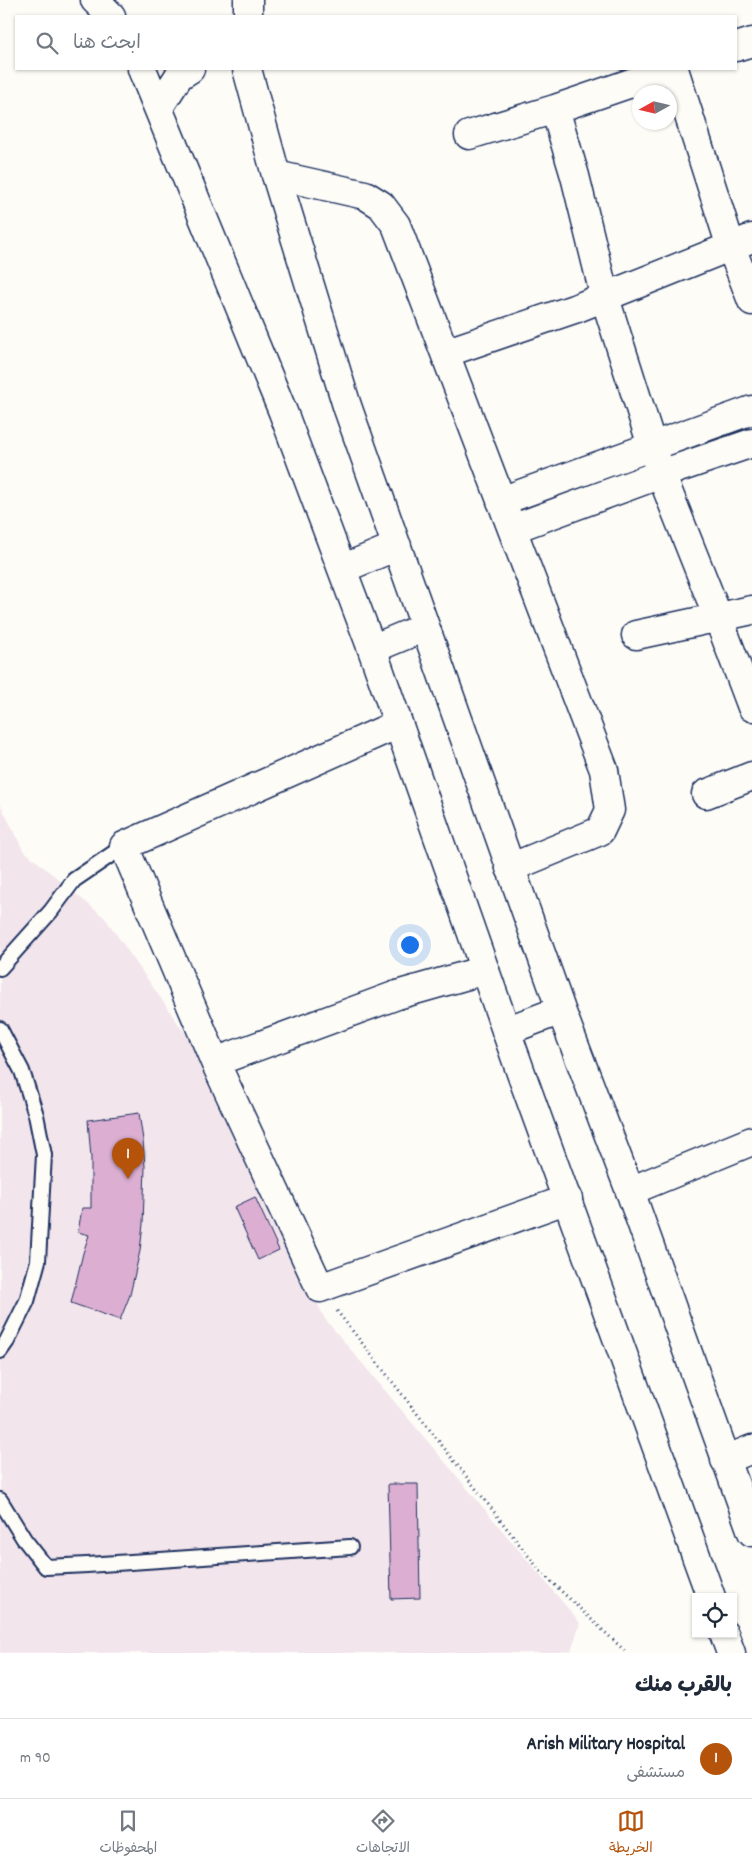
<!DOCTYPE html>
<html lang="ar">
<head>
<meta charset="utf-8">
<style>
  :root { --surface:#fff; --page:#f6f6f7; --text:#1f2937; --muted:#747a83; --line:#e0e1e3; --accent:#b45309 }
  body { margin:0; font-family:Dekko,"Playpen Sans Arabic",sans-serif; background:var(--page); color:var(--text); direction:rtl }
  .controls { position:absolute; right:15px; bottom:15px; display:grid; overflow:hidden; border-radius:0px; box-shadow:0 1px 4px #0004 }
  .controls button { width:45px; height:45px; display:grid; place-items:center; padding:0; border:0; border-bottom:1px solid var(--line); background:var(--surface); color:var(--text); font:25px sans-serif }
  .compass { position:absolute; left:632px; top:85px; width:45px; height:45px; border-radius:50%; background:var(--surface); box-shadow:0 1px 4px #0004; rotate:262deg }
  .you { position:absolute; left:409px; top:944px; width:18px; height:18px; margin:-12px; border:4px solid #fff; border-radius:50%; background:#1a73e8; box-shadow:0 0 0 8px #1a73e833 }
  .badge { display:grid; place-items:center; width:32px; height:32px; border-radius:50%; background:var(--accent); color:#fff; font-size:16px; font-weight:700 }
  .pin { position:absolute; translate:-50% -41px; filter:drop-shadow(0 1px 2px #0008) }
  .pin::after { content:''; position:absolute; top:26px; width:18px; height:15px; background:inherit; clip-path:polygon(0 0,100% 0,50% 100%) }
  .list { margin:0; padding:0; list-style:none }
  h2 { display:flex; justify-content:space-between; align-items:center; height:65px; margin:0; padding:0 20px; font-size:21px }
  h2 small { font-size:16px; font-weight:400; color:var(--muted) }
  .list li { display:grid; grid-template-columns:32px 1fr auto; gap:15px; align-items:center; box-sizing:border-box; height:80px; padding:0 20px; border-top:1px solid var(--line) }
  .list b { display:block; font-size:19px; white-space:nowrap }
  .list p { margin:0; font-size:16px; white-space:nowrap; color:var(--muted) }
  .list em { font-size:16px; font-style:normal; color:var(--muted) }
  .icon { flex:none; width:28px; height:28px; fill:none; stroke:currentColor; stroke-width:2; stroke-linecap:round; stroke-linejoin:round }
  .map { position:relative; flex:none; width:752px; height:1653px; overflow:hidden; direction:ltr }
  .search { position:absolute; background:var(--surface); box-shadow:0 1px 4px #0004; left:15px; right:15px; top:15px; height:55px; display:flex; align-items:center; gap:12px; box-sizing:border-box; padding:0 18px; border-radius:0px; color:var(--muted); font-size:19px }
  .sheet { height:145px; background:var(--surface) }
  nav { display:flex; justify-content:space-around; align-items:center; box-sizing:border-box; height:70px; border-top:1px solid var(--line); background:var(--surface); font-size:14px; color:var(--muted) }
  nav a { display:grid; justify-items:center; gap:2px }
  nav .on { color:var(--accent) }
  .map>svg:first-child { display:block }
  .built { fill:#f3e5ec }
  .building { fill:#dcafd2; stroke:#1b2f5e }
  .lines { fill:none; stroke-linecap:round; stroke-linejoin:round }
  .lane-casing { stroke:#1b2f5e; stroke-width:18 }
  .street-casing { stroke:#1b2f5e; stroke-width:31 }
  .secondary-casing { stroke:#1b2f5e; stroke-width:31 }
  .path { stroke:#1b2f5e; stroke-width:3; stroke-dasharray:1 4; stroke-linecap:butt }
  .lane { stroke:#fdfcf7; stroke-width:14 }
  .street { stroke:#fdfcf7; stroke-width:28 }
  .secondary { stroke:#fdfcf7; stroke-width:28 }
</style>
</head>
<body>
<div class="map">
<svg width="752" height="1653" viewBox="0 0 752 1653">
  <rect width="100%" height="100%" fill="#fdfcf7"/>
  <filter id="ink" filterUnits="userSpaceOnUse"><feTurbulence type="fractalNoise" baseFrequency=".02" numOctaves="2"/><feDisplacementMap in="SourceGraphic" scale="10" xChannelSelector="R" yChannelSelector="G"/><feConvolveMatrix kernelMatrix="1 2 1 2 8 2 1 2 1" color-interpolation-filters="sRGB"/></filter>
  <g filter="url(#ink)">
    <path class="built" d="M0,804L23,850L105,918L189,1039L325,1319L580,1623L571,1651L545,1653H0Z"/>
    <path class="building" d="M139,1113L143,1140L145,1167L143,1224L140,1251L130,1295L120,1320L71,1303L83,1253L89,1235L78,1232L82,1208H91V1158L88,1120Z
      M255,1197L279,1250L258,1260L234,1207Z
      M388,1484H418L420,1598L391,1599Z"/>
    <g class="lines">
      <defs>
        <path id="lane" d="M0,968L51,911L74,880L124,846
          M0,1029L22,1071L36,1115L44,1155L38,1261L27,1301L7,1341L0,1351
          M0,1500L24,1539L46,1567L87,1565L350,1547"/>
        <path id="street" d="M736,47L752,42
          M674,69L731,247L752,301
          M555,109L575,176L605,298L661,474L718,617L752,707
          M469,135L555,109L672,69
          M276,175L365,195L381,205L396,225L604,770L610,810L600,831L510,868
          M445,353L577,308L752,238
          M501,501L752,410
          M512,529L661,474L752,443
          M636,635L752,610
          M398,724L124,846L215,1062L320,1288L568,1199
          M706,794L752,776
          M215,1062L397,995L485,970
          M630,1191L752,1141
          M725,1460L752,1449"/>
        <path id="secondary" d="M95,0L111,16
          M248,16V0
          M142,69L283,412L372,649L521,1073L711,1597
          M247,69L276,175L347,406L561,1010L630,1191L752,1532
          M159,107L179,76L190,69
          M342,569L397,546
          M372,649L425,627
          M506,1031L561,1010
          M724,1634L731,1653"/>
      </defs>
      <use href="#lane" class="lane-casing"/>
      <use href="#street" class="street-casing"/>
      <use href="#secondary" class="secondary-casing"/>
      <path class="path" d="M337,1311L541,1572L627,1653"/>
      <use href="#lane" class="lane"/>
      <use href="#street" class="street"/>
      <use href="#secondary" class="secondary"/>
    </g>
  </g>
</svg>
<div class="controls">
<button><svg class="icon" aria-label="locate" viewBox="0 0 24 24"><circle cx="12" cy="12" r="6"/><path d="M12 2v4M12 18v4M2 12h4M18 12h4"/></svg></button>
</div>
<svg class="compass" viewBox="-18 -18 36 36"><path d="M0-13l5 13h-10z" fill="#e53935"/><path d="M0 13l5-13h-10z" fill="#747a83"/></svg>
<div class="you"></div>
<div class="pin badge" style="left:128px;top:1179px">1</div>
<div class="search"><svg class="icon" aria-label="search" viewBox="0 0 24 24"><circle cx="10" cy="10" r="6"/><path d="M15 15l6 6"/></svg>ابحث هنا</div>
</div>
<section class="sheet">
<h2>بالقرب منك<small></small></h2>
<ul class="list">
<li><span class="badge">1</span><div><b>Arish Military Hospital</b><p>مستشفى</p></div><em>90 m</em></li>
</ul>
</section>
<nav>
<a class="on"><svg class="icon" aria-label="map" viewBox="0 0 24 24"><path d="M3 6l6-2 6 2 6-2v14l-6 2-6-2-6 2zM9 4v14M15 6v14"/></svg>الخريطة</a>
<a><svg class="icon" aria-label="directions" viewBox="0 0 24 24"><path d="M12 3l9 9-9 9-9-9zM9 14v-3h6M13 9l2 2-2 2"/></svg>الاتجاهات</a>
<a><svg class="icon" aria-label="saved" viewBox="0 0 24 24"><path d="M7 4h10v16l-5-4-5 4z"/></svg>المحفوظات</a>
</nav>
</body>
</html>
